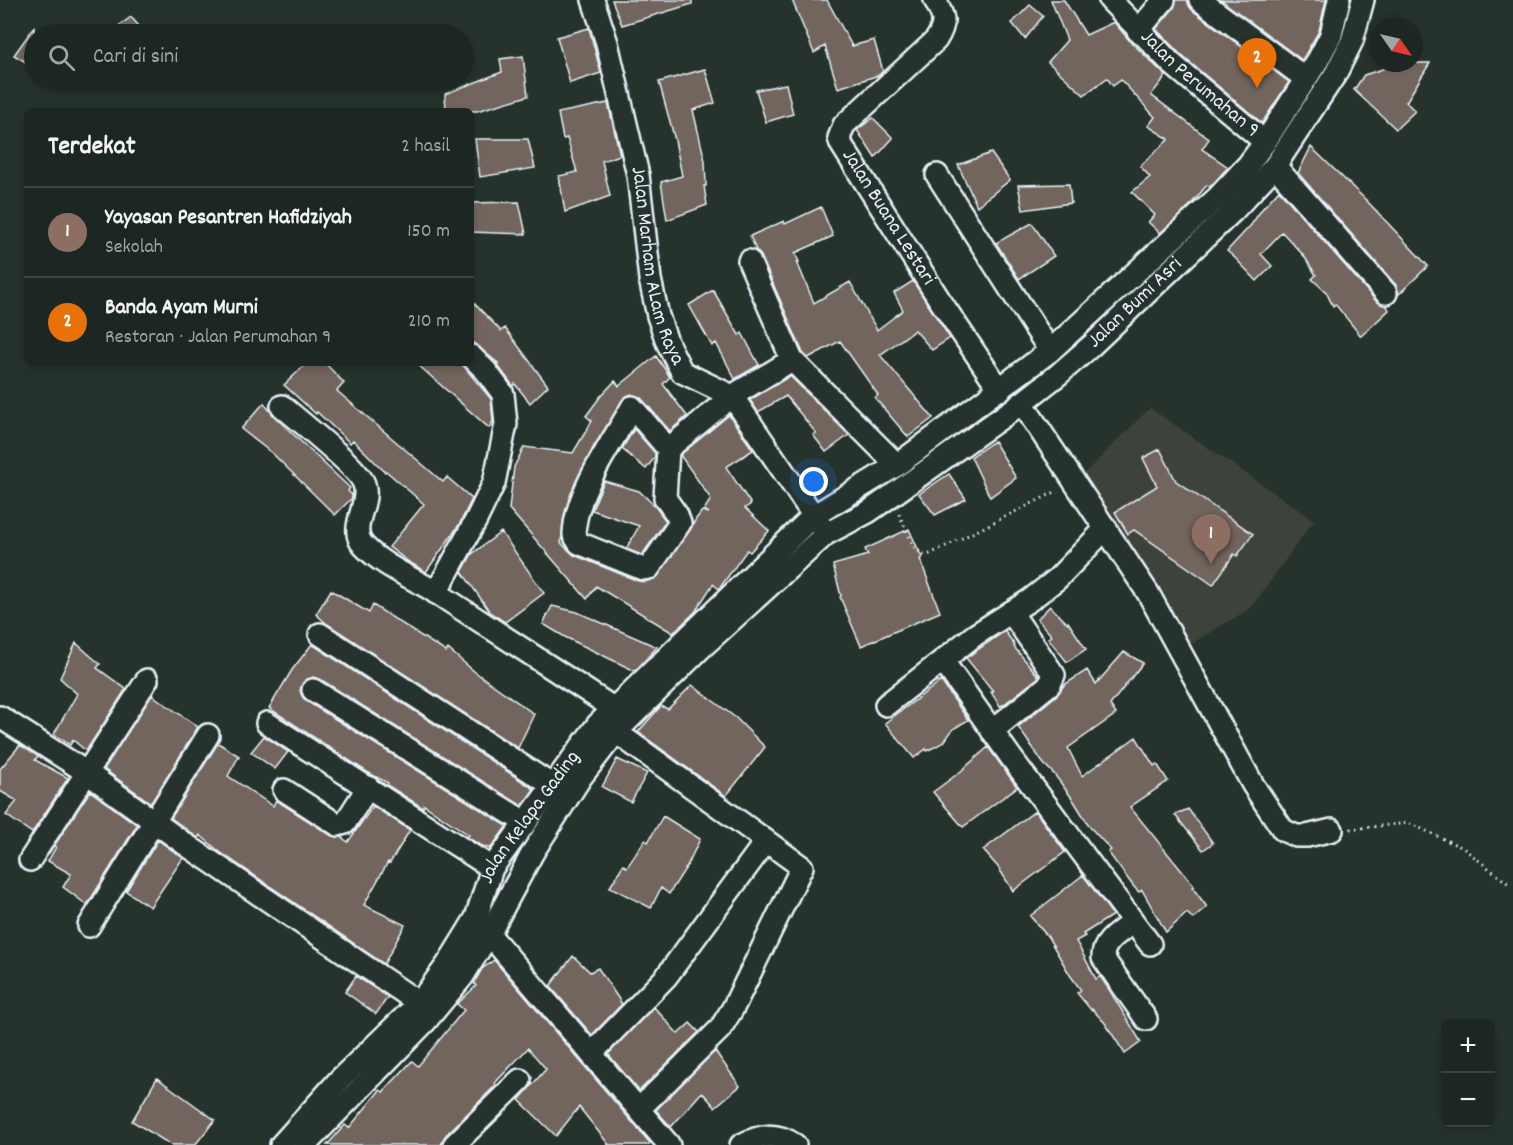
<!DOCTYPE html>
<html lang="id">
<head>
<meta charset="utf-8">
<style>
  :root { --surface:#1c2622; --page:#252e2a; --text:#f1f3f6; --muted:#a0a5a5; --line:#3a4340; --accent:#ffd166 }
  body { margin:0; font-family:Dekko,sans-serif; background:var(--page); color:var(--text) }
  .controls { position:absolute; right:18px; bottom:18px; display:grid; overflow:hidden; border-radius:9px; box-shadow:0 3px 9px #0003 }
  .controls button { width:54px; height:54px; display:grid; place-items:center; padding:0; border:0; border-bottom:2px solid var(--line); background:var(--surface); color:var(--text); font:30px sans-serif }
  .compass { position:absolute; left:1369px; top:18px; width:54px; height:54px; border-radius:50%; background:var(--surface); box-shadow:0 3px 9px #0003; rotate:124deg }
  .you { position:absolute; left:814px; top:482px; width:21px; height:21px; margin:-15px; border:4px solid #fff; border-radius:50%; background:#1a73e8; box-shadow:0 0 0 9px #1a73e833 }
  .badge { display:grid; place-items:center; width:39px; height:39px; border-radius:50%; background:var(--accent); color:#fff; font-size:20px; font-weight:700 }
  .pin { position:absolute; translate:-50% -50px; filter:drop-shadow(0 2px 3px #0008) }
  .pin::after { content:''; position:absolute; top:32px; width:21px; height:18px; background:inherit; clip-path:polygon(0 0,100% 0,50% 100%) }
  .list { margin:0; padding:0; list-style:none }
  h2 { display:flex; justify-content:space-between; align-items:center; height:78px; margin:0; padding:0 24px; font-size:26px }
  h2 small { font-size:20px; font-weight:400; color:var(--muted) }
  .list li { display:grid; grid-template-columns:39px 1fr auto; gap:18px; align-items:center; box-sizing:border-box; height:90px; padding:0 24px; border-top:2px solid var(--line) }
  .list b { display:block; font-size:22px; white-space:nowrap }
  .list p { margin:0; font-size:20px; white-space:nowrap; color:var(--muted) }
  .list em { font-size:20px; font-style:normal; color:var(--muted) }
  .icon { flex:none; width:33px; height:33px; fill:none; stroke:currentColor; stroke-width:2; stroke-linecap:round; stroke-linejoin:round }
  .map { position:relative; flex:none; width:1513px; height:1145px; overflow:hidden }
  .search { position:absolute; background:var(--surface); box-shadow:0 3px 9px #0003; left:24px; top:24px; width:450px; height:66px; display:flex; align-items:center; gap:15px; box-sizing:border-box; padding:0 21px; border-radius:33px; color:var(--muted); font-size:22px }
  .panel { position:absolute; background:var(--surface); box-shadow:0 3px 9px #0003; left:24px; top:108px; width:450px; height:258px; border-radius:9px }
  .map>svg:first-child { display:block }
  .built { fill:#3d423b }
  .building { fill:#72655d; stroke:#e8f1f8; stroke-width:1.5 }
  .lines { fill:none; stroke-linecap:round; stroke-linejoin:round }
  .minor-casing { stroke:#e8f1f8; stroke-width:26 }
  .path { stroke:#e8f1f8; stroke-width:3; stroke-dasharray:1.5 4.5; stroke-linecap:butt }
  .minor { stroke:#26332d; stroke-width:21 }
  .labels { text-anchor:middle; dominant-baseline:central; stroke-width:5; stroke-linejoin:round; paint-order:stroke }
  .street-label { font-size:21px; fill:#e8f1f8; stroke:#26332d }
</style>
</head>
<body>
<div class="map">
<svg width="1513" height="1145" viewBox="0 0 1513 1145">
  <rect width="100%" height="100%" fill="#26332d"/>
  <filter id="ink" filterUnits="userSpaceOnUse"><feTurbulence type="fractalNoise" baseFrequency=".0167" numOctaves="2"/><feDisplacementMap in="SourceGraphic" scale="12" xChannelSelector="R" yChannelSelector="G"/><feConvolveMatrix kernelMatrix="1 2 1 2 8 2 1 2 1" color-interpolation-filters="sRGB"/></filter>
  <g filter="url(#ink)">
    <path class="built" d="M1150,408L1314,520L1251,608L1189,645L1084,474Z"/>
    <path class="building" d="M612,0H692V4L622,25Z
      M792,0H827L852,46L874,40L883,71L879,75L838,88L825,46L814,53Z
      M1051,0H1064L1086,35L1114,22L1129,40L1166,76L1151,95L1209,139L1202,149L1228,167L1210,187L1207,185L1188,208L1160,233L1148,222L1155,215L1132,192L1150,177L1140,166L1169,139L1148,126L1155,117L1121,80L1113,86L1107,78L1084,95L1048,62L1067,40Z
      M1176,0H1187L1192,10L1289,82L1262,123L1181,55L1156,29L1174,8Z
      M1221,0H1326L1319,31L1302,60Z
      M1030,5L1043,16L1025,39L1012,23Z
      M131,17L146,34H108Z
      M34,27V67L14,55Z
      M589,28L601,73L570,83L557,37Z
      M523,56L528,96L477,111H446L445,94L502,72L500,59Z
      M1385,63H1430L1406,102L1415,111L1396,129L1354,90L1364,75L1383,69Z
      M705,69L715,103L693,110L705,161L706,186H704L707,205L667,220L661,182L682,176L675,140L659,82Z
      M786,84L793,114L766,122L756,90Z
      M608,103L620,155L602,161L610,196L565,212L559,176L577,172L567,138L563,139L558,113Z
      M873,118L893,138L875,158L857,130Z
      M475,139H528L535,168L480,177Z
      M1311,147L1366,200L1428,266L1398,295L1396,285L1298,173Z
      M991,153L1010,180L977,206L958,165Z
      M1069,184L1071,203L1023,210L1018,185Z
      M1279,190L1376,301L1387,306L1389,310L1361,336L1335,304L1333,306L1326,292L1312,279L1316,275L1304,256L1282,232L1261,254L1272,266L1257,281L1235,258L1227,251L1251,225L1262,209Z
      M519,202L526,234L471,232V203Z
      M821,207L833,236L795,253L799,262H797L814,303L850,282L877,330L903,310L894,293L913,281L950,338L932,350L915,330L880,355L933,418L908,437L875,398L878,395L840,341L808,358L803,353L761,256L756,250L750,236L784,221L785,224Z
      M1032,223L1054,256L1019,279L996,243Z
      M713,290L739,335L742,333L759,365L735,379L716,343L712,346L689,305Z
      M471,300L501,331L505,328L548,386L530,403L515,384L513,386L496,363H498L471,341Z
      M656,356L670,377L663,384L687,416L670,431L641,398L631,394L625,397L594,446L576,481L564,516L561,543L574,555L638,581L645,582L656,578L690,530L696,519L702,511L709,513L704,510L711,499L680,455L729,415L753,450L726,467L751,504L745,508L769,531L750,552L747,550L719,589L713,584L695,612L673,633L596,586L587,599L509,509L514,467L524,447L573,453L592,421L586,416L600,397L615,381L619,386Z
      M307,363H325L344,383L337,391L443,482L447,477L472,499L459,525L426,572L409,562L389,547L424,504L386,471L385,472L353,440L350,443L317,412L316,414L284,385Z
      M416,363H461L491,399L493,421L489,428Z
      M790,376L849,435L826,452L813,435L816,433L786,396L758,412L750,400Z
      M264,403L274,416L350,488L348,491L352,495V498L335,515L273,454L241,429Z
      M634,429L655,453V457L646,469L622,449Z
      M994,441L1016,478L990,497L971,457Z
      M1160,449L1176,481L1253,534L1237,556L1234,554L1213,585L1134,530L1128,534L1115,512L1157,486L1143,458Z
      M949,474L966,499L935,515L919,494Z
      M604,481L639,491L654,505L666,521L642,555L626,549L639,526L592,510Z
      M909,529L922,558L920,559L940,612L861,646L840,597L841,596L833,565L868,555L865,549Z
      M501,532L544,593L505,622L490,612L462,572L472,554Z
      M331,590L369,613L373,605L446,652L448,649L475,672L534,714L518,748L327,624L316,614Z
      M552,606L577,612L657,647L635,671L565,637L543,624Z
      M1050,606L1067,623L1068,622L1086,649L1067,662L1048,638L1052,636L1037,619Z
      M1005,631L1015,646L1014,647L1039,677L1003,705L1000,706L991,692L993,691L966,658Z
      M76,643L100,664L97,668L126,689L86,751L73,740L70,745L54,734L77,694L60,678Z
      M312,644L534,789L522,806L320,679L313,677L303,683L300,690L302,696L306,701L507,826L490,849L478,844L467,837L469,835L424,805L423,808L387,785L388,783L367,772L269,708L292,670Z
      M1124,652L1143,663L1110,705L1116,714L1068,748L1082,776L1136,737L1154,766L1157,764L1168,781L1130,807L1194,886L1192,887L1207,907L1193,919L1187,913L1166,932L1142,890L1139,892L1134,887L1108,852L1111,850L1090,827L1072,798L1054,774L1043,763L1018,727L1058,694L1064,685L1087,670L1096,684Z
      M941,681L968,720L953,729L944,742L927,751L926,749L914,758L885,723Z
      M692,685L736,718L765,747L726,796L638,732L661,706L668,709Z
      M152,695L198,727L151,803L104,769Z
      M264,736L288,752L275,769L251,752Z
      M218,743L239,756L228,776L273,806L276,800L332,836L341,837L348,842L373,806L410,830L390,863L388,862L364,905L405,925L384,964L220,852L200,835L198,838L171,818Z
      M20,745L38,756L35,760L68,778L32,833L6,815L17,801L0,791V769Z
      M988,747L1017,787L963,827L933,792L960,772Z
      M617,759L647,773L631,802L602,787Z
      M90,791L137,825L87,905L63,887L71,874L48,861L56,847L54,846Z
      M1188,809L1213,843L1203,850L1175,815Z
      M1035,811L1065,852L1013,891L998,867L983,850Z
      M663,816L700,839L687,866L669,894L661,888L651,908L610,887L623,865L627,867L645,840L648,842Z
      M158,840L183,858L150,907L126,891Z
      M1083,875L1113,915L1083,934L1085,936L1076,941L1096,979L1100,976L1110,991L1141,1042L1125,1054L1105,1023L1092,1009L1091,1010L1077,993L1081,990L1070,975L1048,937L1030,916Z
      M573,956L590,972L598,968L622,1004L592,1035L550,986Z
      M494,960L650,1143L648,1145H609L579,1107L556,1136L519,1100L546,1069L528,1048L495,1083L496,1085L445,1136L441,1145H327L345,1125L349,1128L380,1090L383,1092L412,1061L418,1066L464,1010L457,1004L476,986L474,983L482,969Z
      M356,976L388,997L376,1014L345,992Z
      M654,1007L678,1034L690,1023L699,1032L639,1091L608,1054Z
      M715,1051L740,1086L715,1107L702,1092L672,1126H670L656,1110Z
      M157,1078L215,1120L195,1145H171L132,1121Z"/>
    <g class="lines">
      <defs>
        <g id="minor">
          <path id="s1" d="M593,0L607,43L638,175L650,279L658,316L667,342L682,372L732,396L822,528"/>
          <path id="s2" d="M935,0C944,17 947,23 936,40L844,125L839,138L841,144L939,299L1000,390"/>
          <path id="s3" d="M1110,0L1172,64L1265,142"/>
          <path d="M1200,0L1306,79"/>
          <path d="M1138,31L1164,0"/>
          <path d="M1275,166L1386,293"/>
          <path d="M937,175L1050,351"/>
          <path d="M792,360L897,465"/>
          <path d="M1022,403L1148,593L1253,785L1283,830L1296,836H1307L1332,830"/>
          <path d="M282,406C298,420 359,468 364,484C371,504 347,528 364,546C383,566 413,578 437,593C496,631 554,670 613,708"/>
          <path d="M668,449L632,407C612,443 575,493 574,535L579,543L643,569L649,568L680,523L677,515L665,498L668,449L732,396L792,360L749,261"/>
          <path d="M436,593L476,520L494,483L506,424L503,394L486,371L471,356"/>
          <path d="M320,634L553,786"/>
          <path d="M943,661L1010,756L1150,944"/>
          <path d="M313,690L526,823"/>
          <path d="M886,705L975,635L1030,600L1057,579L1106,528"/>
          <path d="M0,717L86,772L185,844L419,1003"/>
          <path d="M267,723L492,868"/>
          <path d="M992,731L1050,684L1054,675L1011,612"/>
          <path d="M616,732L802,867L733,1008L720,1029L639,1109"/>
          <path d="M284,790L338,825L345,823L368,787"/>
          <path d="M30,860L147,680"/>
          <path d="M1133,922C1121,932 1102,941 1103,958L1146,1019"/>
          <path d="M89,926L208,735"/>
          <path d="M482,926L669,1145"/>
          <path d="M591,1054L666,977L766,841"/>
          <path id="s4" d="M281,1145L340,1079L419,1003L447,965L476,918L492,868L598,724L813,516L897,465L1050,351L1218,197L1248,165L1265,142L1318,60L1331,35L1339,0"/>
          <path id="s5" d="M305,1145L425,1022L463,976L489,934L533,852L581,777L616,732L700,649L826,534L868,512L891,496L1022,403L1059,374L1091,346L1233,211L1275,166L1336,73L1352,41L1363,0"/>
          <path d="M454,1145L520,1080"/>
          <path d="M741,1145C760,1135 776,1132 795,1145"/>
        </g>
      </defs>
      <use href="#minor" class="minor-casing"/>
      <path class="path" d="M899,514L914,547L924,555L930,554L1057,491
        M1350,829L1409,823L1463,848L1510,885"/>
      <use href="#minor" class="minor"/>
    </g>
  </g>
  <g class="labels">
    <g class="street-label">
      <text stroke="none"><textPath href="#s3" startOffset="123">Jalan Perumahan 9</textPath></text>
      <text stroke="none"><textPath href="#s2" startOffset="276">Jalan Buana Lestari</textPath></text>
      <text stroke="none"><textPath href="#s1" startOffset="274">Jalan Marham ALam Raya</textPath></text>
      <text stroke="none"><textPath href="#s5" startOffset="1196">Jalan Bumi Asri</textPath></text>
      <text stroke="none"><textPath href="#s4" startOffset="416">Jalan Kelapa Gading</textPath></text>
    </g>
  </g>
</svg>
<div class="controls">
<button>+</button>
<button>−</button>
</div>
<svg class="compass" viewBox="-18 -18 36 36"><path d="M0-13l5 13h-10z" fill="#e53935"/><path d="M0 13l5-13h-10z" fill="#a0a5a5"/></svg>
<div class="you"></div>
<div class="pin badge" style="left:1211px;top:564px;background:#8d6e63">1</div>
<div class="pin badge" style="left:1257px;top:88px;background:#e8710a">2</div>
<div class="search"><svg class="icon" aria-label="search" viewBox="0 0 24 24"><circle cx="10" cy="10" r="6"/><path d="M15 15l6 6"/></svg>Cari di sini</div>
<section class="panel">
<h2>Terdekat<small>2 hasil</small></h2>
<ul class="list">
<li><span class="badge" style="background:#8d6e63">1</span><div><b>Yayasan Pesantren Hafidziyah</b><p>Sekolah</p></div><em>150 m</em></li>
<li><span class="badge" style="background:#e8710a">2</span><div><b>Banda Ayam Murni</b><p>Restoran · Jalan Perumahan 9</p></div><em>210 m</em></li>
</ul>
</section>
</div>
</body>
</html>
